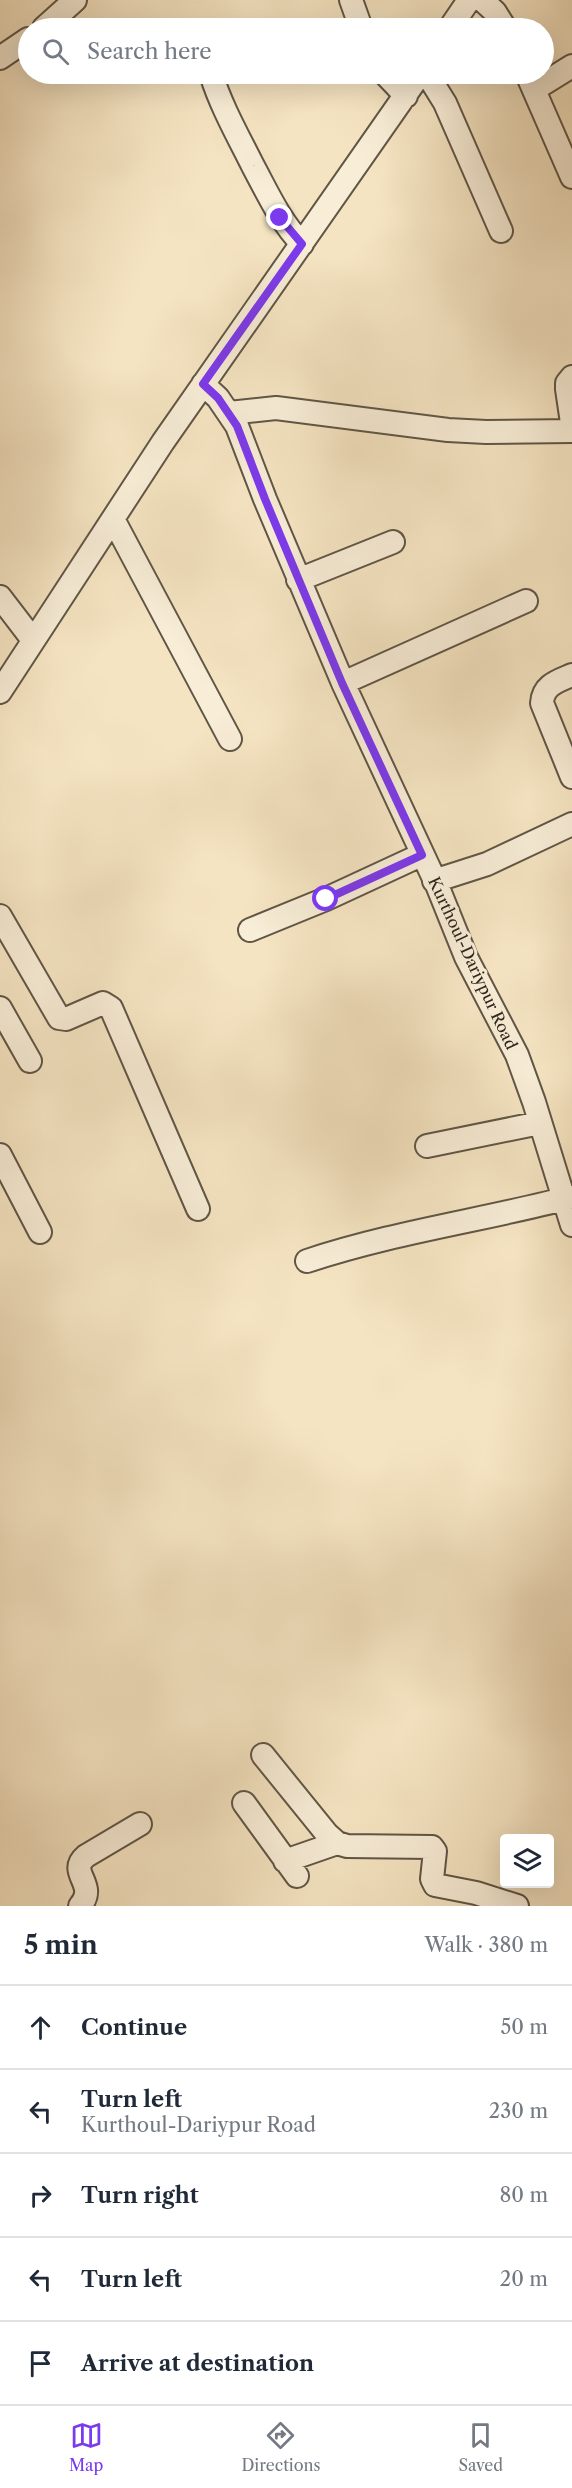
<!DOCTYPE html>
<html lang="en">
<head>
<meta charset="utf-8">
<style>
  :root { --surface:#fff; --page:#f6f6f7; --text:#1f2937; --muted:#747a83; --line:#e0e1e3; --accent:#7c3aed }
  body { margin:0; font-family:"Libre Caslon Text",serif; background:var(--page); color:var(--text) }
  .controls { position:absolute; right:18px; bottom:18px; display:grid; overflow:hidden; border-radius:6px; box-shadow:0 6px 24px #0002 }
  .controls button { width:54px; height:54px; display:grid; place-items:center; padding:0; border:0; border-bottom:2px solid var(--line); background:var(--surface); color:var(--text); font:30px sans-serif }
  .stop { position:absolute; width:18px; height:18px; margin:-14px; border:4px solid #7c3aed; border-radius:50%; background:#fff }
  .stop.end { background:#7c3aed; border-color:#fff; box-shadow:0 2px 6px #0008 }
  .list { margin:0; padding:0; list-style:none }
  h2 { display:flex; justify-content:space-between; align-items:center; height:78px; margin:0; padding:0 24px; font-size:26px }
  h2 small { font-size:20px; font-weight:400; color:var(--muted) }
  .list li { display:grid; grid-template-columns:39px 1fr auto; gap:18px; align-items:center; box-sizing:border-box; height:84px; padding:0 24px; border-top:2px solid var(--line) }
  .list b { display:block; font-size:22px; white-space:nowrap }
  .list p { margin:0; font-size:20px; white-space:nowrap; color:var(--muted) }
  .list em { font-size:20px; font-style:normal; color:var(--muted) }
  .icon { flex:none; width:33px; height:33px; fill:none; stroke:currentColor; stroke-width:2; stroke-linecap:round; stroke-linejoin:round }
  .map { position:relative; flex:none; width:572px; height:1906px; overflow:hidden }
  .search { position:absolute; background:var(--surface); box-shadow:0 6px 24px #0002; left:18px; right:18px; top:18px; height:66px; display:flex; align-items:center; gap:15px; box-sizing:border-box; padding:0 21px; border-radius:33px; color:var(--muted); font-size:22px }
  .sheet { height:498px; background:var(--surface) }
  nav { display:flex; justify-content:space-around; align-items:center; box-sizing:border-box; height:84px; border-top:2px solid var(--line); background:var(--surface); font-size:16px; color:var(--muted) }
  nav a { display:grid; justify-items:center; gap:3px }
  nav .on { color:var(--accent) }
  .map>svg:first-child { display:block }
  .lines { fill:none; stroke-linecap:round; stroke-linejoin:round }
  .minor-casing { stroke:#605646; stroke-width:26 }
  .minor { stroke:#f8edd7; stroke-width:22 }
  .route { stroke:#7c3aed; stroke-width:8 }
  .labels { text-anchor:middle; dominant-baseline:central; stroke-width:6; stroke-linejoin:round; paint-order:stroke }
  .street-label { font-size:16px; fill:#2f261c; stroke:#f8edd7 }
</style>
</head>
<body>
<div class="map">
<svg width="572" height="1906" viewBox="0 0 572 1906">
  <rect width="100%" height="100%" fill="#f5e4c2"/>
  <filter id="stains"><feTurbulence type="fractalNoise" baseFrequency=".00333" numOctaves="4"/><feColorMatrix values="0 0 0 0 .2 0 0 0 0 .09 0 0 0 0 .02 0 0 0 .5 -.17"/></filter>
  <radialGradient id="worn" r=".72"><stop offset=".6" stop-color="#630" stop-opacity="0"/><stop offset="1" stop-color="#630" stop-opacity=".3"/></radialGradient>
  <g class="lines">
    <defs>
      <path id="minor" d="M351,0L361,28
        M482,0L495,12L505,28
        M44,28L75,0
        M450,28L469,0
        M0,58L28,39
        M211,74C221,106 238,136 253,166C268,194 280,221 302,244
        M385,74L406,96
        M427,74L445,103L501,231
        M527,74L572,177
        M535,89L572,66
        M572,377L567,383V389L572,423
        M203,384L218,398L237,426L265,499L343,683L437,885L466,957L517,1055L534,1102L572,1225
        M229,413L276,408L448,430L486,432L572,431
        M113,519L230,739
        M298,580L393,542
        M0,597L33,640
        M572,675C558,681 543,685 542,703L572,777
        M343,683L526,601
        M0,692L163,442L420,74
        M434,881L487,864L572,824
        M0,916L59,1018L66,1019L103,1003L111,1008L198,1209
        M250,930L326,899L421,855
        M0,1008L30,1061
        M427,1146L540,1123
        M0,1155L40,1232
        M307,1261C394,1232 484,1220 572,1197
        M263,1755L327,1834L337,1843L347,1846L432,1847L435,1851L432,1879L435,1885L476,1893L517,1906
        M244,1803L297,1876
        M285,1861L337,1843
        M80,1906C99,1884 66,1873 86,1856L140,1824"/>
    </defs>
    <use href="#minor" class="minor-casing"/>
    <use href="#minor" class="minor"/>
  </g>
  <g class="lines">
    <path class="route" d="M280,218L302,244L203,384L218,398L237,426L265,499L342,683L422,855L326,899"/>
  </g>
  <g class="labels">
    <g class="street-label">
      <text transform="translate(473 963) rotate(65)">Kurthoul-Dariypur Road</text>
    </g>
  </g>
  <rect width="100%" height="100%" filter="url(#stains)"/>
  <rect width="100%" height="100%" fill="url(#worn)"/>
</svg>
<div class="controls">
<button><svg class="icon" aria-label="layers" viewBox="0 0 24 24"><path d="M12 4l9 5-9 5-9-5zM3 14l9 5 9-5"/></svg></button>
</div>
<div class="stop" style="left:326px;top:899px"></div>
<div class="stop end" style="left:280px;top:218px"></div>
<div class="search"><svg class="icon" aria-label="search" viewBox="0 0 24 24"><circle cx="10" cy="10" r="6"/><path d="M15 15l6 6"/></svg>Search here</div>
</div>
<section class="sheet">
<h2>5 min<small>Walk · 380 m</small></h2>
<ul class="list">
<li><svg class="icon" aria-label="ahead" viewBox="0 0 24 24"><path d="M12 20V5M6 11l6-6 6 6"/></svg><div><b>Continue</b></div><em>50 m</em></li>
<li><svg class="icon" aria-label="left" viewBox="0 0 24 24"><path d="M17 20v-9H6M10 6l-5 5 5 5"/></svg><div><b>Turn left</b><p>Kurthoul-Dariypur Road</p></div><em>230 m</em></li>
<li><svg class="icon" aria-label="right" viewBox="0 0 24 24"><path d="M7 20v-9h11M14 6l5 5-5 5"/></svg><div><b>Turn right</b></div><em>80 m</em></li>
<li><svg class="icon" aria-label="left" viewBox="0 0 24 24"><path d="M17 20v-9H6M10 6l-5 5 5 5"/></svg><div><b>Turn left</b></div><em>20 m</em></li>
<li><svg class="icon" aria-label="arrive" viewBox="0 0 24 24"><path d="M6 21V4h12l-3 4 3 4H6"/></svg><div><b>Arrive at destination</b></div></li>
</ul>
</section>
<nav>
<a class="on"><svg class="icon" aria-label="map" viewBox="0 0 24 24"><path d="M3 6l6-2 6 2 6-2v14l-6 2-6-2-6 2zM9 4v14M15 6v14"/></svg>Map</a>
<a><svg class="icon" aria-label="directions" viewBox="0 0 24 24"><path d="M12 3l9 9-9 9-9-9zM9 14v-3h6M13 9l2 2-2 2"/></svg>Directions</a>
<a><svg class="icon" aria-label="saved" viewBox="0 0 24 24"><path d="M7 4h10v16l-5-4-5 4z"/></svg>Saved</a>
</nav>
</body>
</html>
